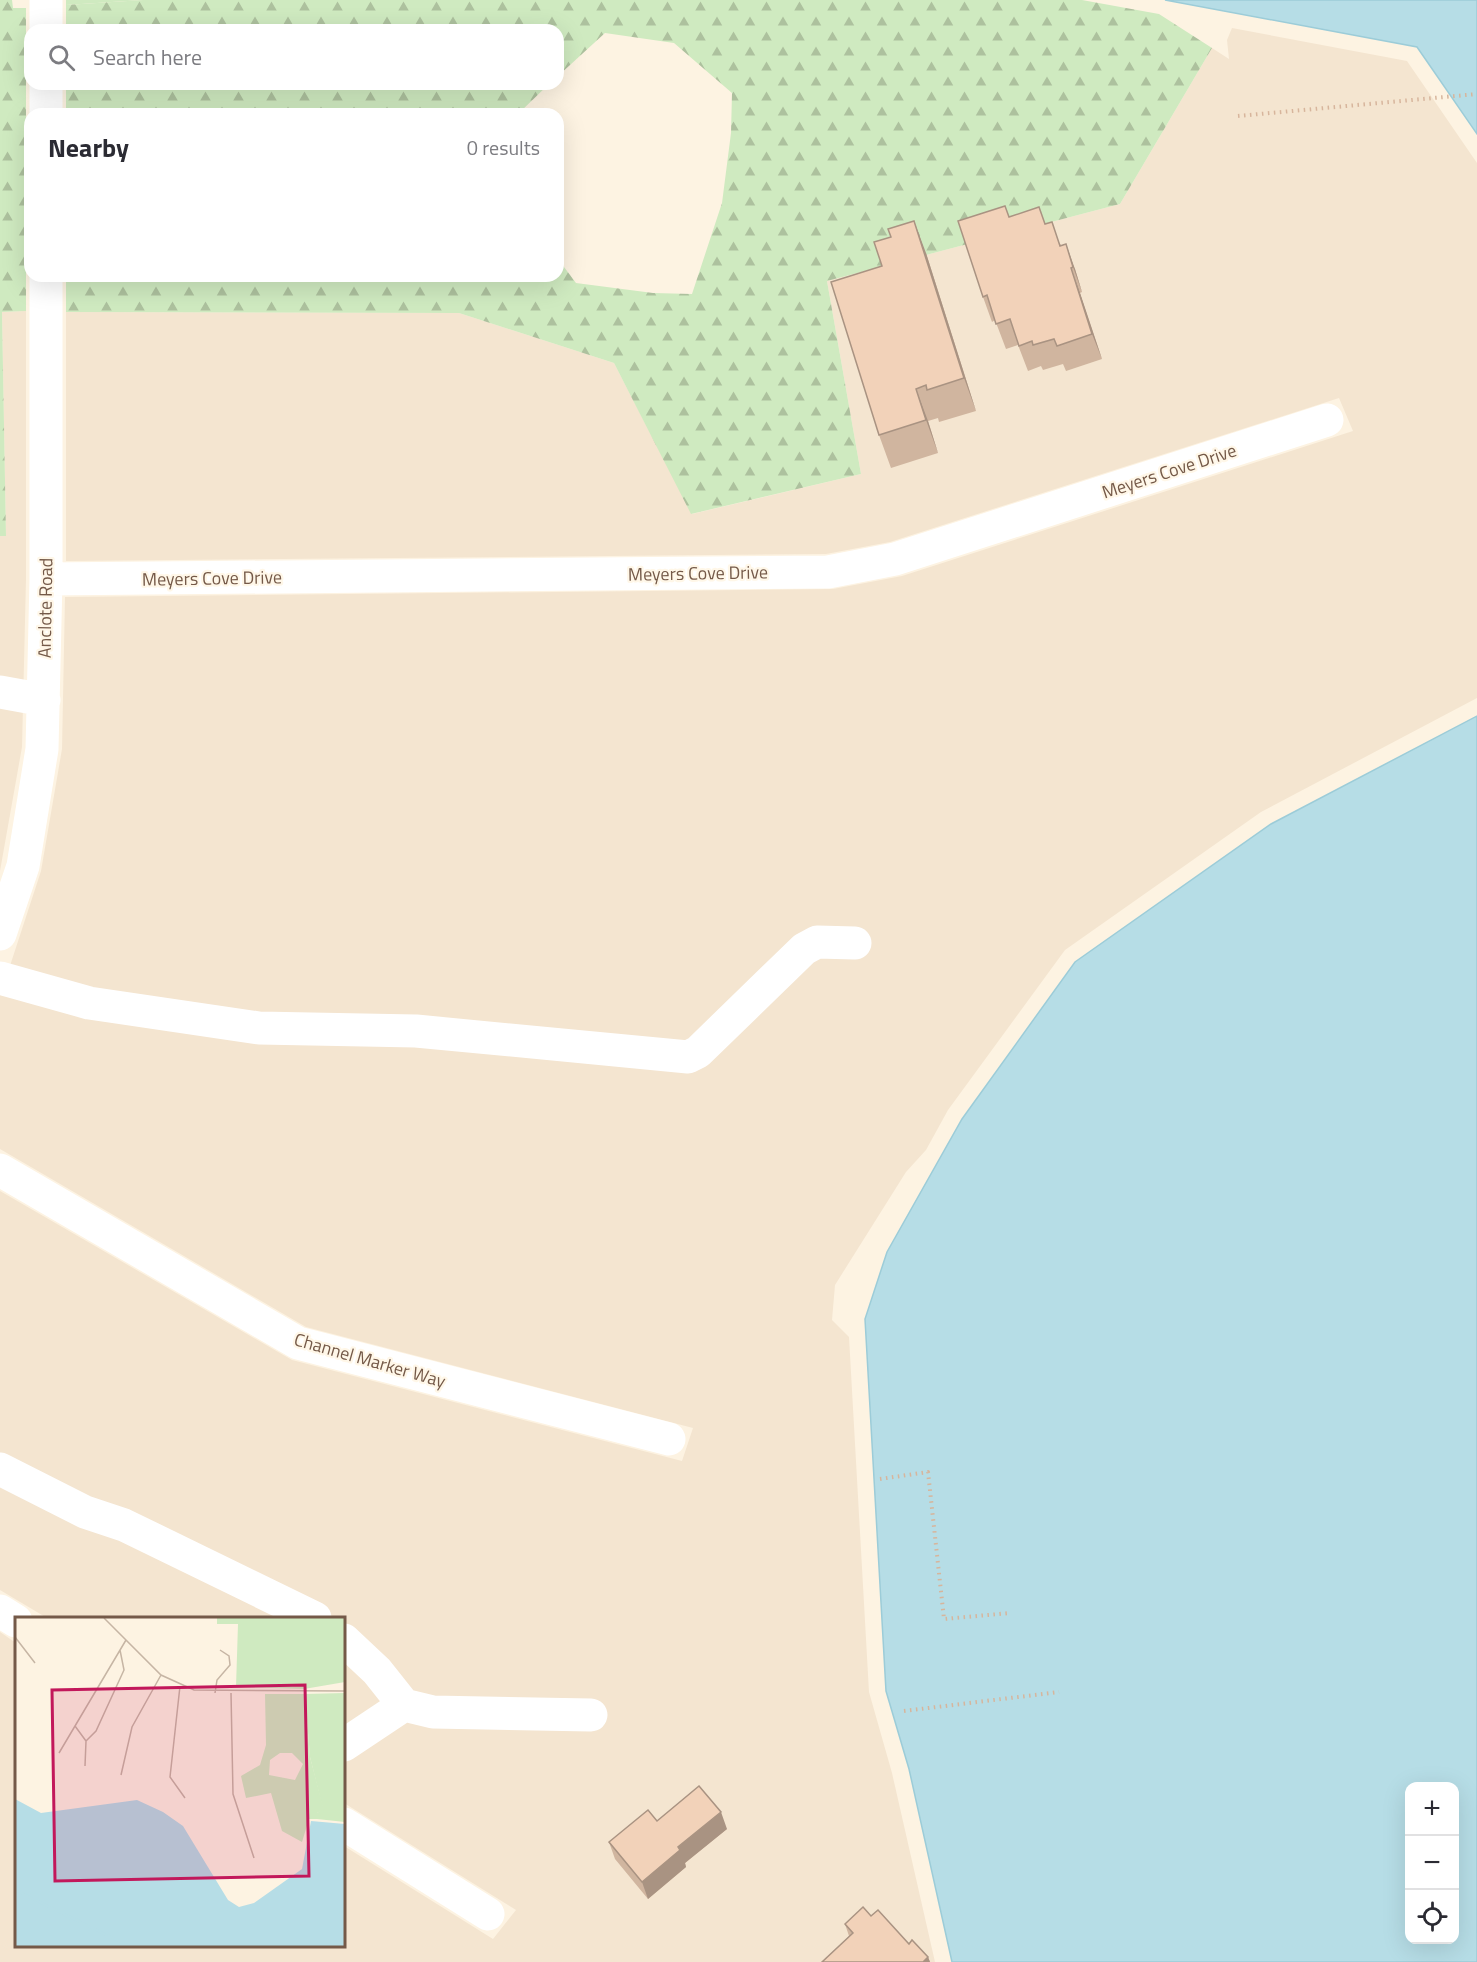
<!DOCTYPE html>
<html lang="en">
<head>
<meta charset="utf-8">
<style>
  :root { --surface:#fff; --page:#f7f7f7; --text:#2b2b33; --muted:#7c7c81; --line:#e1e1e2 }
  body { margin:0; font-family:"Titillium Web",sans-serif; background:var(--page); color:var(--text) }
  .controls { position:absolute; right:18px; bottom:18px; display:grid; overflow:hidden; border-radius:12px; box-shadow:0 6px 24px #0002 }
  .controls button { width:54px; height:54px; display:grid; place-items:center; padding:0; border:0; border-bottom:2px solid var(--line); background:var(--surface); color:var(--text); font:30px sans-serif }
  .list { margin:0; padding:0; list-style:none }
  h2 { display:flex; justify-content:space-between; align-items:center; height:78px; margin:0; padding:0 24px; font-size:26px }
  h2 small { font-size:20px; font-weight:400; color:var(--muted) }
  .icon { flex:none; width:33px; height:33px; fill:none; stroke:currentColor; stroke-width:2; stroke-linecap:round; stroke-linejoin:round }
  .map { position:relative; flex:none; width:1477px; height:1962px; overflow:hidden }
  .search { position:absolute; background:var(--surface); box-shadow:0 6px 24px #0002; left:24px; top:24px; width:540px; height:66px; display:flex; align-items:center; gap:15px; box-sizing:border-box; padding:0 21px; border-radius:18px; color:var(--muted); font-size:22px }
  .panel { position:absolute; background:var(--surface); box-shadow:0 6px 24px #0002; left:24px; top:108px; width:540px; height:174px; border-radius:18px }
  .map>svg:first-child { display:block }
  .residential { fill:#f4e5d0 }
  .grass { fill:url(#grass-tufts) }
  .forest { fill:url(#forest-firs) }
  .water { fill:#b6dde6; stroke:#9cccd8; stroke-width:1.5; fill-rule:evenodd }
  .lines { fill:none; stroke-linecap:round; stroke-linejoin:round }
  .path { stroke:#d7b59c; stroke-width:4; stroke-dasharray:1.5 4.5; stroke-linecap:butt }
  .minor { stroke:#fff; stroke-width:33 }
  .wall { fill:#d0b59f }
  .shaded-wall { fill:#a99382 }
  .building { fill:#f2d2b9; stroke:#a99382; stroke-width:1.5 }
  .labels { text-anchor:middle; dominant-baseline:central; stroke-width:4.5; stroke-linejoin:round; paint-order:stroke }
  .street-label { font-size:18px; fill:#745948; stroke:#fff7e8 }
  .inset-river { fill:none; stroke:#b6dde6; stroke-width:3 }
  .inset-road { fill:none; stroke:#c6b5a4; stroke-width:1.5 }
  .view { fill:#c2185b; fill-opacity:0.15; stroke:#c2185b; stroke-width:3 }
  .inset-edge { fill:none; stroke:#745948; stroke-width:3 }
</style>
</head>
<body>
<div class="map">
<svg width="1477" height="1962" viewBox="0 0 1477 1962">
  <defs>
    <pattern id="grass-tufts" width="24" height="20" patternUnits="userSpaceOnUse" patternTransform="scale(1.5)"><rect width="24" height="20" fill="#cfeac0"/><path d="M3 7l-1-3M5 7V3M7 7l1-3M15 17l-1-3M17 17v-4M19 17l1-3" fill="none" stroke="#adc19e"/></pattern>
    <pattern id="forest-firs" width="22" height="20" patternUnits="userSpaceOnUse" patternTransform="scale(1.5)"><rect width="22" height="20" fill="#cfeac0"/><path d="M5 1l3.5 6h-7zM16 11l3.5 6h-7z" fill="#adc19e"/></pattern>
  </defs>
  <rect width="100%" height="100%" fill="#fdf3e2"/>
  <path class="residential" d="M1232,28L1407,61L1477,163V698L1261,812L1065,950L948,1110L926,1150L906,1172L835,1285L832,1320L849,1337L869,1692L892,1773L935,1962H0V1632L16,1643V1946H344V1846L493,1939L516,1910L344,1803V1618H47L0,1590V1191L292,1360L682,1461L693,1428L306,1327L0,1149V991L5,981L41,871L62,749L65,597L833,589L902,576L1353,431L1339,398L890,542L826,554L66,561V312L459,313L614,363L692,514L861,474L827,281L1120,204L1212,48L1229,59L1227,40Z
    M26,311V579L22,747L0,871V536H6L2,312Z"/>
  <path class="grass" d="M66,0H143L66,5Z"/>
  <path class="forest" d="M0,0H12L13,8H26V311L2,312L6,536H0Z
    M143,0H1082L1159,14L1212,48L1120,204L827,281L861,474L691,514L614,363L459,313L66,312V276H558V259L576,283L653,293L692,294L722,203L731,133L732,93L674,43L605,33L558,76V30H66V5Z
    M66,84H549L518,114H66Z"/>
  <path class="water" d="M1165,0H1477V134L1417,47Z
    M1477,716V1962H952L909,1769L886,1691L865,1319L887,1252L962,1119L1075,962L1271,824ZM1410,1786H1454V1940H1410Z"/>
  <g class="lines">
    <path class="path" d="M1238,116L1477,94
      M880,1479L928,1472L944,1619L1010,1613
      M904,1711L1059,1692"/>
    <path class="minor" d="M46,30V0
      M46,114V84
      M46,579L828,572L895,559L1327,420
      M0,692L44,700
      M0,934L23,866L42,749L46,579V276
      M0,978L89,1003L259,1028L416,1031L688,1057L698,1052L804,949L817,942L855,943
      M0,1170L298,1343L669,1439
      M0,1469L85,1512L124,1525L315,1618
      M0,1611L16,1621
      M344,1640L377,1671L404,1705L433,1712L591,1715
      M344,1745L404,1705
      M344,1824L488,1914"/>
  </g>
  <path class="wall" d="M1009,217L1045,224L1061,245L1075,269L1082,292L1080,293L1102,359L1066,371L1063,364L1043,370L1041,366L1028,371L1018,345L1006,349L995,320L992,322L983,297Z
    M926,253L976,411L939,422L938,418L928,421L938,453L891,468L879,435Z
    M657,1821L727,1829L685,1863L686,1867L648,1899L615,1859L609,1842Z
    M871,1916L928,1957L930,1962H822L849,1936L845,1924Z"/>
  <path class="shaded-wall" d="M914,221L926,253L976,411L964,378Z
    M1066,244L1075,269L1082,292L1073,267Z
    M1071,268L1080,293L1102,359L1092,334Z
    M916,389L928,421L938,453L926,420Z
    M721,1812L727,1829L685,1863L686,1867L648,1899L642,1882L678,1847Z
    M928,1957L930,1962H923Z"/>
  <path class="building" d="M1005,206L1009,217L1039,207L1045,224L1052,222L1060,246L1066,244L1073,267L1071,268L1092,334L1057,346L1054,339L1033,345L1032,341L1019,346L1010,319L996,324L987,295L983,297L958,221Z
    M914,221L964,378L927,390L926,385L916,389L926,420L879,435L831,282L882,266L874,242L891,237L888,229Z
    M699,1786L721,1812L678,1847L680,1850L642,1882L609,1842L648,1810L657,1821Z
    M863,1907L871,1916L878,1910L909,1944L912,1940L928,1957L923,1962H822L853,1933L845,1924Z"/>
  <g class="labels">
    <g class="street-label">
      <text transform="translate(1169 471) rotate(-18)">Meyers Cove Drive</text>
      <text transform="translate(698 573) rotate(-1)">Meyers Cove Drive</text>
      <text transform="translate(212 578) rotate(-1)">Meyers Cove Drive</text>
      <text transform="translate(45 608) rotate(-89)">Anclote Road</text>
      <text transform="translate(370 1360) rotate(16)">Channel Marker Way</text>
    </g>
  </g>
  <g transform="translate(15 1617)">
    <rect width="330" height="330" fill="#fdf3e2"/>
    <path d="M330,76V205L302,202V196L308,192L295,140L290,77Z" fill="#cfeac0"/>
    <path d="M202,1H330V65L289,72L221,70L223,7H202ZM250,77H290L295,140L309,193L302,196V202H294L287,225L267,214L256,176L231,181L226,159L245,148L251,128ZM265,136H277L288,147L280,163L254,158L255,143Z" fill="#cfeac0" fill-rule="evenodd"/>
    <path d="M0,157V182L26,196L122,183L148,195L168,209L213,283L224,290L239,286L287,252L296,204L330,207V329H0Z" fill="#b6dde6"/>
    <path class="inset-river" d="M0,273L114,329"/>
    <path class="inset-road" d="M89,1L146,58L179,73L330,74M0,20L20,46M165,69L155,160L170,181M200,76L202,63L215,48L214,39L205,33M216,76L218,177L239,241M60,109L71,124M44,136L111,23M70,149L71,124L81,114L109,53L105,33M106,158L117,110L146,58"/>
    <path class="view" d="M290,68L294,259L40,264L37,73Z"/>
    <rect width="330" height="330" class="inset-edge"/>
  </g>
</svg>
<div class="controls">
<button>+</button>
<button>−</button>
<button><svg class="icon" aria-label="locate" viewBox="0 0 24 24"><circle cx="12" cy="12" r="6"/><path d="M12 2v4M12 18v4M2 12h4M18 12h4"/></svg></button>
</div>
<div class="search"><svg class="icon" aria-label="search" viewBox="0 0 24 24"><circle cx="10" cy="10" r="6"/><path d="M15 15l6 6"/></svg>Search here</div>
<section class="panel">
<h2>Nearby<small>0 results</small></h2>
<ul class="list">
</ul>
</section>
</div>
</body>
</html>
